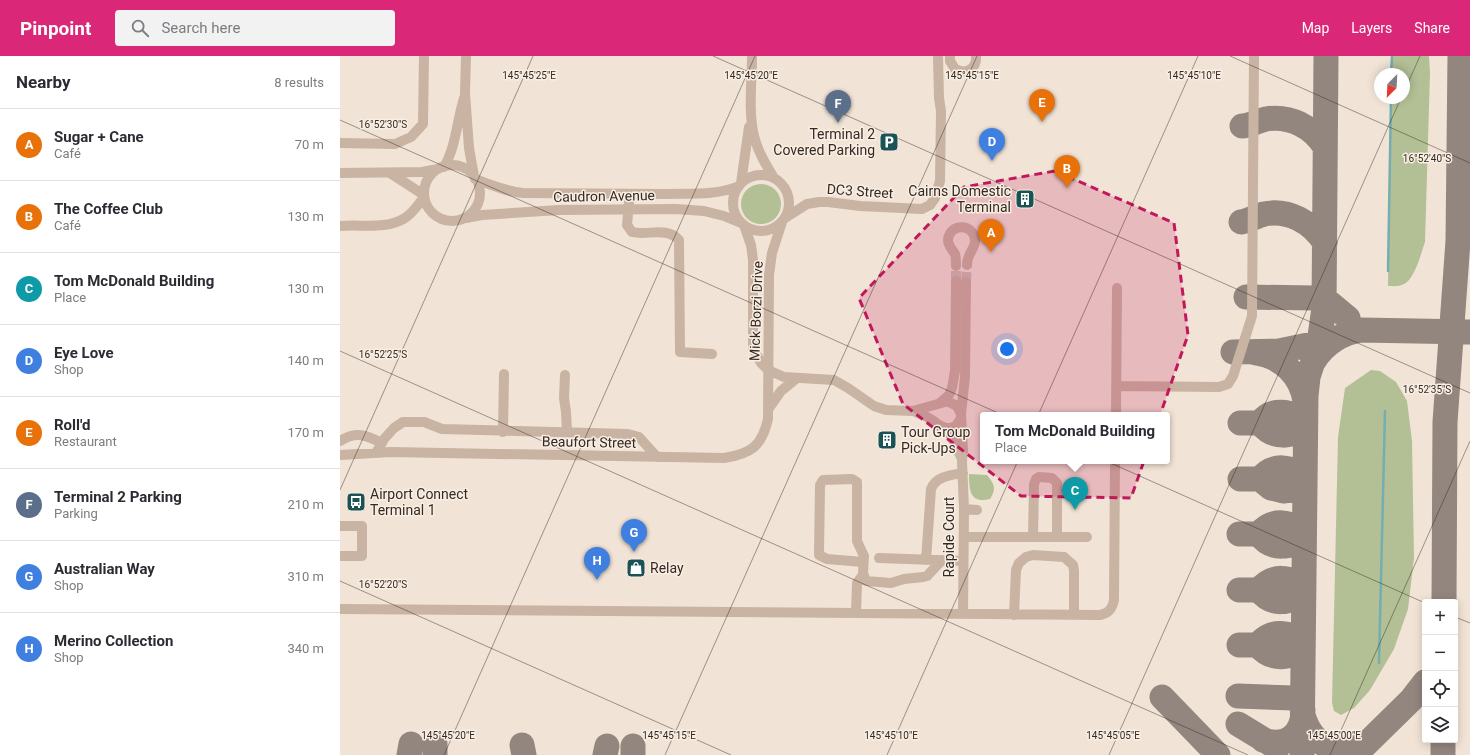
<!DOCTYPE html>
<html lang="en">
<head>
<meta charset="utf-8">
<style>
  :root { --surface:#fff; --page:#f2f2f3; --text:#2b2b33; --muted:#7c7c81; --line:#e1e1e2; --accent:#db2777 }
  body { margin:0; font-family:Roboto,sans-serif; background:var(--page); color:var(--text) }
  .controls { position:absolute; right:12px; bottom:12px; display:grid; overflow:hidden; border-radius:4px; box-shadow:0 2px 10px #0003 }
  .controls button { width:36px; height:36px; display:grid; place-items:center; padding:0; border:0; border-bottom:1px solid var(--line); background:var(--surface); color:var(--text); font:20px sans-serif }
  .compass { position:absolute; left:1034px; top:12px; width:36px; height:36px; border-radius:50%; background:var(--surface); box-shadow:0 2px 10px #0003; rotate:204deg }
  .you { position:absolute; left:667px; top:293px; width:14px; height:14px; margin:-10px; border:3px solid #fff; border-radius:50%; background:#1a73e8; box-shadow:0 0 0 6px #1a73e833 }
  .badge { display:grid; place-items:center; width:26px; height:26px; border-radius:50%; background:var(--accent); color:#fff; font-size:13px; font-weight:700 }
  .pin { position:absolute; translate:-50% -33px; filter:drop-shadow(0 1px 2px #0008) }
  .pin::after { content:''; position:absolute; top:21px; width:14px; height:12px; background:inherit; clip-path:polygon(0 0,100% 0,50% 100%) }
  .popup { position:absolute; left:640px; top:356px; width:190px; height:52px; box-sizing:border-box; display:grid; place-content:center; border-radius:4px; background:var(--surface); filter:drop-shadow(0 1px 3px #0005); font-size:13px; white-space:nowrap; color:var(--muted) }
  .popup b { font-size:15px; color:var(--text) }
  .popup::after { content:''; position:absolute; left:50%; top:100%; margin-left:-8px; border:8px solid transparent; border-top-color:var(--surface) }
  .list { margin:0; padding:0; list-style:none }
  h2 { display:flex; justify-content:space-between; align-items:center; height:52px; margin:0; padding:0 16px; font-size:17px }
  h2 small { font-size:13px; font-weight:400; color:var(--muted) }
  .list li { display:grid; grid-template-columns:26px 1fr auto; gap:12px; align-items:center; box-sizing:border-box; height:72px; padding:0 16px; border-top:1px solid var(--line) }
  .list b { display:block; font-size:15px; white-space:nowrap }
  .list p { margin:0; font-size:13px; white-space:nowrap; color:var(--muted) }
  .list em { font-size:13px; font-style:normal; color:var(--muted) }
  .icon { flex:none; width:22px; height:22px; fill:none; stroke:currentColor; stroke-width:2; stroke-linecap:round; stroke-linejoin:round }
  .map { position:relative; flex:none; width:1130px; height:699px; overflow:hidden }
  header { display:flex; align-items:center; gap:24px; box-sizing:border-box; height:56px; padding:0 20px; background:var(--accent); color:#fff }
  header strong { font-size:19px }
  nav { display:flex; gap:22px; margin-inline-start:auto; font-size:14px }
  .search { width:280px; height:36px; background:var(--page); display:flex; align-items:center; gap:10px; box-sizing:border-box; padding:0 14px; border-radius:4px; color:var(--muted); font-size:15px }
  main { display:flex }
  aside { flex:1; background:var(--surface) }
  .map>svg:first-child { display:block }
  .green { fill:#b3c096 }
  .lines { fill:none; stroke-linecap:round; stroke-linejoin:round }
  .stream { stroke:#74aeaf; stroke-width:2.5 }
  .taxiway { stroke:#92867e; stroke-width:25 }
  .minor-tunnel { stroke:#cbbfb3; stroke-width:10; stroke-dasharray:10 5; stroke-linecap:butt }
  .minor { stroke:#c9b3a2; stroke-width:10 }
  .marked { fill:#c2185b; fill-opacity:0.2; stroke:#c2185b; stroke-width:3; stroke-dasharray:8 5; stroke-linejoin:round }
  .ticks { fill:none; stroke:#342925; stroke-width:1; stroke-opacity:0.45 }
  .labels { text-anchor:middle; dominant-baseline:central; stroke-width:3; stroke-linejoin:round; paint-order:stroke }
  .poi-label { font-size:14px; fill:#342925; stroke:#f9eee2; text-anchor:start }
  .street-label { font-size:14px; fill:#342925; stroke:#f9eee2 }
  .ticks-label { font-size:10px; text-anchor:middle; fill:#342925; stroke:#f9eee2; stroke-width:3; stroke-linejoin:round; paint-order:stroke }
</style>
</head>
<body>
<header>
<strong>Pinpoint</strong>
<div class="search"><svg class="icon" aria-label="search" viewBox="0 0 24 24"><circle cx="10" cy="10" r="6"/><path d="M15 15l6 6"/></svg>Search here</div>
<nav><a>Map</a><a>Layers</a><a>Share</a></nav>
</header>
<main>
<aside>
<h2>Nearby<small>8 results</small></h2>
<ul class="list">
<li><span class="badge" style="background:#e8710a">A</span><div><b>Sugar + Cane</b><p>Café</p></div><em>70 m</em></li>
<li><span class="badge" style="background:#e8710a">B</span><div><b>The Coffee Club</b><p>Café</p></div><em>130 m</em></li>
<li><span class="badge" style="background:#0f9aa8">C</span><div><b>Tom McDonald Building</b><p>Place</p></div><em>130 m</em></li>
<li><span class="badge" style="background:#3f7fe0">D</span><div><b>Eye Love</b><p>Shop</p></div><em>140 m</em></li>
<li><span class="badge" style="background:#e8710a">E</span><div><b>Roll'd</b><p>Restaurant</p></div><em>170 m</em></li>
<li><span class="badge" style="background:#5c6f8a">F</span><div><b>Terminal 2 Parking</b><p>Parking</p></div><em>210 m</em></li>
<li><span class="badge" style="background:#3f7fe0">G</span><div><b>Australian Way</b><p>Shop</p></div><em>310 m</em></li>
<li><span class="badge" style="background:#3f7fe0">H</span><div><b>Merino Collection</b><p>Shop</p></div><em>340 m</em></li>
</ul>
</aside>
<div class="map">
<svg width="1130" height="699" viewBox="0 0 1130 699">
  <rect width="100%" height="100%" fill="#f1e4d6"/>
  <path class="green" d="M1052,0H1089L1090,17L1085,186C1081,197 1075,223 1064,228C1059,231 1053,230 1048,230L1051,42H1064V18H1051Z
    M401 148a20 20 0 1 1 40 0a20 20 0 1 1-40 0Z
    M1031,314L1040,315L1056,326L1067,345L1072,385L1074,502L1068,553L1054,593L1030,634L1014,652L1001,659L994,655L992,647L998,381L1005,332Z
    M629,418L647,419C654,428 657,432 650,443C630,448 629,434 629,418Z"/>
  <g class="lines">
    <path class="stream" d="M1051,18L1052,0
      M1048,215L1051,42
      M1039,607L1045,355"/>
    <path class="taxiway" d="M902,70C910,70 917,65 926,63C950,59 973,71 985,91
      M901,166C909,165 916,160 924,158C948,153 972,166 985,187
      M906,241L974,242L990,247L1008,262
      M893,296L939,295L992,284
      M916,297C942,301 961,319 965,345
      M974,305C984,288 1002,277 1021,274L1130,276
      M900,367H920C933,383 953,383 965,368C953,354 932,351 920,367
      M900,423H920L931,432L944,435L953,433L965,424C952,409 933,407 920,423
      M899,478H919C931,495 952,493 964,479C953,464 931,462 919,478
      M899,534H919C931,550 951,549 964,534C951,519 932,518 919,534
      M1104,546L1105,366L1118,185L1120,0
      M899,589H918C931,605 950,604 963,590C953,574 929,573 918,589
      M898,640L954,642L960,647L963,654
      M822,641L878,699
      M963,659C973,693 997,698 1027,687
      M898,668L931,688L937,693
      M923,684C945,691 960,681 963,659
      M95,688V699
      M182,689L184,699
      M69,699L71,688
      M265,699L267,690
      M293,699V690
      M962,699L966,340L968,321L979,287L984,252L986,0
      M1015,699L1071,644L1085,626
      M1103,699V684"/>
    <path class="minor-tunnel" d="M616,225V210
      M626,226L627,209"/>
    <path class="minor" d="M126,0L125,37L129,92L134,120
      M412,0C412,26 408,55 414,80C418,96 426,109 434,122
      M610,0V5L615,13C626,19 637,13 636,0
      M0,87L55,88L71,81L83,68L84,0
      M84 137a28 28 0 1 1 56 0a28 28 0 1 1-56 0Z
      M104,111C116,91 117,64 124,42
      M0,117L82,116L98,113
      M50,117L84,139
      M393 147a28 28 0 1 1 56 0a28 28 0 1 1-56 0Z
      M135,123C151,129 165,135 183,137C229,137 276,138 323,138C349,137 375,140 399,130
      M401,127L409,71
      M289,146L287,169L292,176C307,180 327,170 339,184L340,296L372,298
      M126,162L142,159L219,154L336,153L364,155L384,160L401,167
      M445,162L467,148L479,146H488L520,150L582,153L590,149L595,142L600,125L601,55L599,42L598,0
      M404,169L411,189L413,204V292L421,307L428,314L444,321L494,324L508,332L534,350L546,354L573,355L605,346H609L617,350L621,358L623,394L622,405L624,453L623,558
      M0,170C21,168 46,174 65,162C73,157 78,149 84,141
      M616,210C616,206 616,201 615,198C612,193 608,190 608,184C609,167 634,167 635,184C636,192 627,197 627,209
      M225,319L224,342L226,356L227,376
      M776,330L879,331L888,328L893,320L912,260L914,0
      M600,347L609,339L612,332L615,315L616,225
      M429,352L441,335L457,322
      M573,355C580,358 586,360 592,364C601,370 605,375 616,370L621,362
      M621,358L625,321L626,226
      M776,359L777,232
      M608,373L621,401
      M163,376L164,318
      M0,385C16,375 26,379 42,387
      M36,397L44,383L54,372L63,366H84L102,373L288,378L299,381L317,401
      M0,399L51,396L384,402C411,398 422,390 428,363L429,219L432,197L442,166
      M624,453L637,454
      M0,470H22V500H0
      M624,481H747
      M693,481L694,428L696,423L699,421L712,422L717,427V481
      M539,502L623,505
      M586,504L591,433C596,420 611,419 623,417
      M523,506L487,503L479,499L480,429L483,424L512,423L517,426V485L523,498L524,500L523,517L526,525L551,527L564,523L583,521L587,520L602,504
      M0,553L760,559C769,557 772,553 774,544L775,405
      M516,557L517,527L523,519
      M674,559L676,514L679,507L686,501L693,499L724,501L733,509L734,515V559"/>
  </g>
  <path class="marked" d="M715,115L834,167L848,279L791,442L681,440L563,348L519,242L624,131Z"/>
  <path class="ticks" d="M373,0L1130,337M890,0L1130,107M1064,36L1080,0M0,64L1085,547M0,295L908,699M0,434L193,0M0,525L391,699M1115,561L1130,567M104,699L415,0M325,699L637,0M547,699L858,0M769,699L1061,42M990,699L1130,385"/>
  <defs>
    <symbol id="parking-square" viewBox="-11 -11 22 22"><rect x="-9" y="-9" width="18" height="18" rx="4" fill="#1a5356" stroke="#f9eee2"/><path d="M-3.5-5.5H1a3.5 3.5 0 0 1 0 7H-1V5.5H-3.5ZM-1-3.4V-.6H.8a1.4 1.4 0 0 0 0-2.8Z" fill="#fff"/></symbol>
    <symbol id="building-square" viewBox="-11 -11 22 22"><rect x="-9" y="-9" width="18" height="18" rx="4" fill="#1a5356" stroke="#f9eee2"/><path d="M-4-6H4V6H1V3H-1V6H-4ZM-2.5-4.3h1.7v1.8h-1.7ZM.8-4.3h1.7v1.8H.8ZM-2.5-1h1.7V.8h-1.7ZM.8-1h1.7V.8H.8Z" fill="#fff"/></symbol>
    <symbol id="bus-square" viewBox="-11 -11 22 22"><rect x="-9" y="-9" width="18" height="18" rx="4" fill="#1a5356" stroke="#f9eee2"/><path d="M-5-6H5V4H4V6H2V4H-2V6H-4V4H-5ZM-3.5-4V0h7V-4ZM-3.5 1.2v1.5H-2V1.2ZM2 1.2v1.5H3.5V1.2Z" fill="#fff"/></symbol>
    <symbol id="shop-square" viewBox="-11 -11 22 22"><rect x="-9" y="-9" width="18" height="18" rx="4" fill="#1a5356" stroke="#f9eee2"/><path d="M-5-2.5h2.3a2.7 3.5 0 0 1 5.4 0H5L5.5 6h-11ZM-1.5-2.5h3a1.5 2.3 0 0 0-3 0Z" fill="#fff"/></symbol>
  </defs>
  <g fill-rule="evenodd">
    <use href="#parking-square" x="538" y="75" width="22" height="22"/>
    <use href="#building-square" x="674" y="132" width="22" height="22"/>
    <use href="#building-square" x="536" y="373" width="22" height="22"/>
    <use href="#bus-square" x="5" y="435" width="22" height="22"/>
    <use href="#shop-square" x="285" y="501" width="22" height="22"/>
  </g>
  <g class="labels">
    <g class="poi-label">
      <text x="535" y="78" text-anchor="end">Terminal 2<tspan x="535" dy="16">Covered Parking</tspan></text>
      <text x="671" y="135" text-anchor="end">Cairns Domestic<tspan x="671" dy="16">Terminal</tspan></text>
      <text x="561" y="376">Tour Group<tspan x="561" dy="16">Pick-Ups</tspan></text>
      <text x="30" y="438">Airport Connect<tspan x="30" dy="16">Terminal 1</tspan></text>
      <text x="310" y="512">Relay</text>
    </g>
    <g class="street-label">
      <text transform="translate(520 135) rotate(4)">DC3 Street</text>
      <text transform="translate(264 140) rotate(-1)">Caudron Avenue</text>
      <text transform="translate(416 255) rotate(-88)">Mick Borzi Drive</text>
      <text transform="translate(249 386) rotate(1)">Beaufort Street</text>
      <text transform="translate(609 481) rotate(-90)">Rapide Court</text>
    </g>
  </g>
  <g class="ticks-label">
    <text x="189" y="23">145°45'25"E</text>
    <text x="411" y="23">145°45'20"E</text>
    <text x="632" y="23">145°45'15"E</text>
    <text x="854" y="23">145°45'10"E</text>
    <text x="43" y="72">16°52'30"S</text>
    <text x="1087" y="106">16°52'40"S</text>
    <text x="43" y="302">16°52'25"S</text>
    <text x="1087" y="337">16°52'35"S</text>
    <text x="43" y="532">16°52'20"S</text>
    <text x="108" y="683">145°45'20"E</text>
    <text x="329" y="683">145°45'15"E</text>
    <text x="551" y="683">145°45'10"E</text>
    <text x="773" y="683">145°45'05"E</text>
    <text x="994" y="683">145°45'00"E</text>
  </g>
</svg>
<div class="controls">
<button>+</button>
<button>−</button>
<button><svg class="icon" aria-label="locate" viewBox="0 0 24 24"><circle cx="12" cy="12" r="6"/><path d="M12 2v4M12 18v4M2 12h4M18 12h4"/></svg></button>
<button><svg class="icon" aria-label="layers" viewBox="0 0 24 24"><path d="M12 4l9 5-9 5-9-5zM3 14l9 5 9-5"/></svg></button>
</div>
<svg class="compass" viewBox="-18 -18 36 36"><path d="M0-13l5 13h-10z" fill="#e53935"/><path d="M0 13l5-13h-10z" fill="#7c7c81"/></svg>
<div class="you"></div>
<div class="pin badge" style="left:651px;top:196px;background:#e8710a">A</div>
<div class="pin badge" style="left:727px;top:132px;background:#e8710a">B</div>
<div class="pin badge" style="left:735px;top:454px;background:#0f9aa8">C</div>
<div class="popup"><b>Tom McDonald Building</b>Place</div>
<div class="pin badge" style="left:652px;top:105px;background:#3f7fe0">D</div>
<div class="pin badge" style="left:702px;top:66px;background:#e8710a">E</div>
<div class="pin badge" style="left:498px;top:67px;background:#5c6f8a">F</div>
<div class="pin badge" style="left:294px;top:496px;background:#3f7fe0">G</div>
<div class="pin badge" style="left:257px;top:524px;background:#3f7fe0">H</div>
</div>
</main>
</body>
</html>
